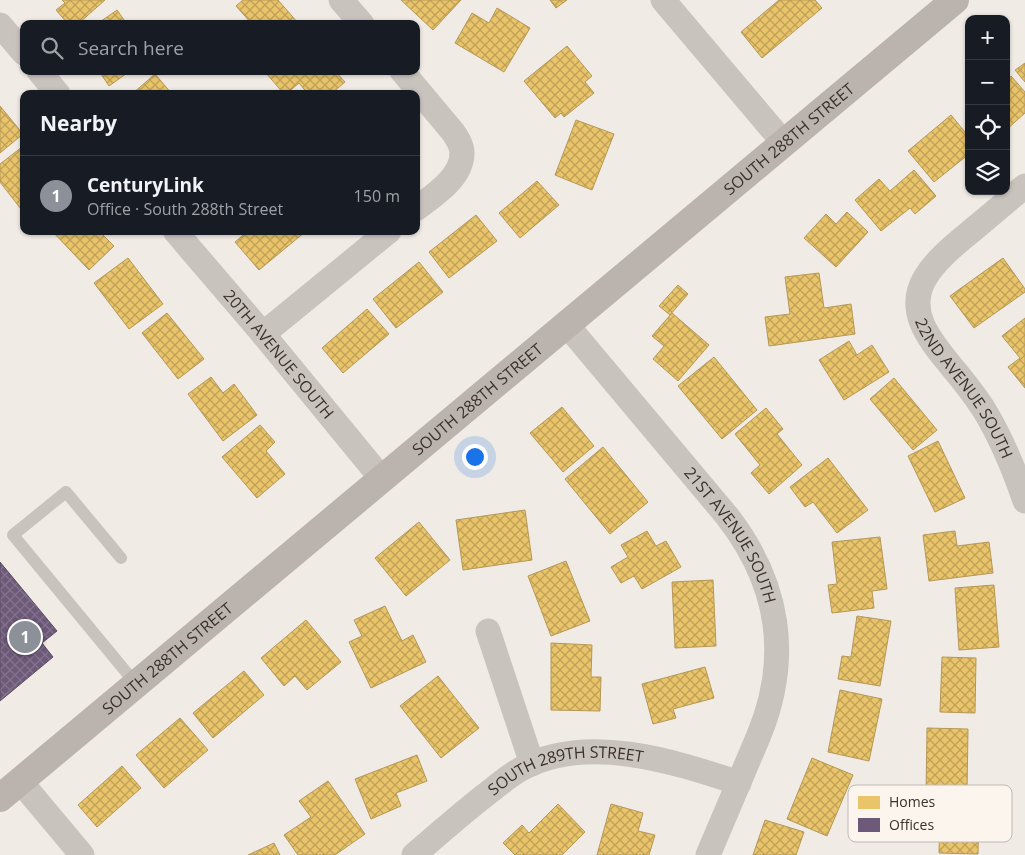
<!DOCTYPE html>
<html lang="en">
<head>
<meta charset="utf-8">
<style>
  :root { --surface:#171b24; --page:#242831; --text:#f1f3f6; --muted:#9ea1a6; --line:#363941; --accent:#8c9099 }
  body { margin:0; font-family:"Open Sans",sans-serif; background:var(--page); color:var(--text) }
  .controls { position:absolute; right:15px; top:15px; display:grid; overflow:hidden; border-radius:10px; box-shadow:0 1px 4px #0004 }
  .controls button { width:45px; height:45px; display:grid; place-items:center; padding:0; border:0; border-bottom:1px solid var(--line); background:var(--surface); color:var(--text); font:25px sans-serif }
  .you { position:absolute; left:474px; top:456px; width:18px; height:18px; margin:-12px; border:4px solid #fff; border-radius:50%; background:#1a73e8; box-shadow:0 0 0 8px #1a73e833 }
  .badge { display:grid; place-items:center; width:32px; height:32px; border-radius:50%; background:var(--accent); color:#fff; font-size:16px; font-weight:700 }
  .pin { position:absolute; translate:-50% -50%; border:2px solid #fff; box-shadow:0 1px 5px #0006 }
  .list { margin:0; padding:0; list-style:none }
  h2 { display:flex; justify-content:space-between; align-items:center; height:65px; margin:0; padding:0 20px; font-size:21px }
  h2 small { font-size:16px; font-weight:400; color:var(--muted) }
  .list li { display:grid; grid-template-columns:32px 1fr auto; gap:15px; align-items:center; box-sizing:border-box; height:80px; padding:0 20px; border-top:1px solid var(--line) }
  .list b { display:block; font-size:19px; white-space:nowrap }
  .list p { margin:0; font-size:16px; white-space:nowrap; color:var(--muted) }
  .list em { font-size:16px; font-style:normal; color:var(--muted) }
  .icon { flex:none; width:28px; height:28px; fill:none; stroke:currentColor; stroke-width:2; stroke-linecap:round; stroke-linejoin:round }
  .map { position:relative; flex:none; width:1025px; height:855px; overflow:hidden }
  .search { position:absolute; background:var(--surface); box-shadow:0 1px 4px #0004; left:20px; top:20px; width:400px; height:55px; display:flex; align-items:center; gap:12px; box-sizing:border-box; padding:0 18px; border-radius:10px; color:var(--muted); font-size:19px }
  .panel { position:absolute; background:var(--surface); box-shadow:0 1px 4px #0004; left:20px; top:90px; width:400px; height:145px; border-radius:10px }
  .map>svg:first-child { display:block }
  .homes { fill:url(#homes-cross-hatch); stroke:#b59857 }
  .offices { fill:url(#offices-cross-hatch); stroke:#5e4d62 }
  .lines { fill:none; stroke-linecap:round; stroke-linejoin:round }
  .lane { stroke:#c9c3be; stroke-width:12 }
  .street { stroke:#c9c3be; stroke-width:25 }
  .secondary { stroke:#bab3ae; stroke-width:28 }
  .labels { text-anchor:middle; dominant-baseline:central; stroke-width:5; stroke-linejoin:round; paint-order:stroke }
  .street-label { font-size:16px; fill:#3b302b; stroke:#fbf5ee }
  .key { fill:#fbf5ee; stroke:#c1bab4; stroke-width:1 }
  .key-label { font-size:14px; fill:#3b302b }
</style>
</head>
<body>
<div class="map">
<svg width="1025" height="855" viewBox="0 0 1025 855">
  <defs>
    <pattern id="homes-cross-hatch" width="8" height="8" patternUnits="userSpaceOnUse" patternTransform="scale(1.25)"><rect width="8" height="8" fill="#e9c46a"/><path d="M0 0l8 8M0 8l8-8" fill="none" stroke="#bea057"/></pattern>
    <pattern id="offices-cross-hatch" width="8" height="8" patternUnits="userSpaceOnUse" patternTransform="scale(1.25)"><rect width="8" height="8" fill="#6d597a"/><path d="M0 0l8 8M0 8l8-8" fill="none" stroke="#83738b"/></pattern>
  </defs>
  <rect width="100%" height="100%" fill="#f0ebe5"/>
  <path class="homes" d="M62,0H105L78,24H68L56,10L65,3Z
    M243,0H278L299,24H252L236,6Z
    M401,0H461L433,30Z
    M550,0H567L556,8Z
    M779,0H815L822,8L762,58L741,32Z
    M497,8L530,28L504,72L455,43L472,13L489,23Z
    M117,10L127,24H97Z
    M567,46L592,76L585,82L594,93L564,117L561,113L555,118L524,81Z
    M1025,63V82L1015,70Z
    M99,71H130L109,86Z
    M268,71H335L345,82L331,94H308L299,83L286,94H284L266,73Z
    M155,74L172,94H132Z
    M1011,76L1025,92V113L1006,130V80Z
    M0,106L23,134L0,153Z
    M951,115L969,137V154L934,182L908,151Z
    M576,120L614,134L592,190L555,175Z
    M22,147L24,150V213L0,182V164Z
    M914,170L936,196L915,214L910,208L881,231L855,200L879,179L890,191Z
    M537,181L559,205L520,238L499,213Z
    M847,212L868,232L836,267L804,238L826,214L836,224Z
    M476,215L497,241L449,278L429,252Z
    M52,231H99L114,246L89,270Z
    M248,231H304L305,232L259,270L235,242Z
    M128,258L163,304L129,329L94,283Z
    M1003,258L1025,289V292L974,328L950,296Z
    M419,262L443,292L396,328L373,299Z
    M819,273L824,308L851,304L855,334L769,346L765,317L790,314L785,277Z
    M678,285L688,294L670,315L659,306Z
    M367,309L389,334L343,373L322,348Z
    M167,313L204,359L178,379L142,333Z
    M672,313L709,345L678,381L653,359L664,346L652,336Z
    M1025,318V388L1008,367L1020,358L1002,336Z
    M849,341L857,355L872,345L889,372L844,400L819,360Z
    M714,357L757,410L722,439L678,386Z
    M211,377L223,393L234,384L257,415L223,441L188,394Z
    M894,378L937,430L913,450L870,399Z
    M562,407L594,446L563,472L530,433Z
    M766,408L783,429L777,434L802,465L769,494L751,473L760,465L735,434Z
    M260,425L275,442L266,451L285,474L257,498L222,457Z
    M938,441L965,498L935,512L908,456Z
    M603,447L648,502L610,534L565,479Z
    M828,458L868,510L837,533L813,502L805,507L790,487Z
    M525,510L532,560L463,570L456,520Z
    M419,522L450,560L406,596L375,558Z
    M647,531L656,546L666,541L681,567L642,589L634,576L621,583L611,567L628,557L621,545Z
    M955,531L957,546L989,542L993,573L929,581L923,535Z
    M880,537L887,589L872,591L874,608L832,613L828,585L837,584L832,542Z
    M566,561L590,621L551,636L528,576Z
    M713,580L716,646L675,648L672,582Z
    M994,585L999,647L959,650L955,588Z
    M385,606L402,641L413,635L426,662L371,688L349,642L362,636L354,620Z
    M857,616L891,621L880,686L838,679L842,656L851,657Z
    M306,620L341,662L307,690L295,676L284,686L261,658Z
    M551,643L592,645L591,677H601L600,711L551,710Z
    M942,657L976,658L975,713L940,712Z
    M705,667L714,698L673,709L676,718L653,724L642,684Z
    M244,671L264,695L213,738L193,713Z
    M438,676L479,728L441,758L400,706Z
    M840,690L882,699L869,761L828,752Z
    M180,718L208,750L164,788L136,755Z
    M927,728L968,729L967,795L926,794Z
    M417,755L427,781L396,793L401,806L371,819L355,779Z
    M812,758L853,775L827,836L787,819Z
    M122,766L141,788L97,827L78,805Z
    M328,781L365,834L335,855H298L284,835L311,817L299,801Z
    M558,804L585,832L562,855H515L503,843L522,825L529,833Z
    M611,804L643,813L638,831L655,835L649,855H597Z
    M940,807L979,808L978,854L939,853Z
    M765,820L804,832L796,855H753Z
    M274,843L280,855H248Z"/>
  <path class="offices" d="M0,562L57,631L42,643L53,657L0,701Z"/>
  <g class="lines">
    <path class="lane" d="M121,558L66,492L13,535L136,684"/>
    <g class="street">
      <path d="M341,0L362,24"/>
      <path d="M663,0L784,143"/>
      <path d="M0,25L24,53"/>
      <path d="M39,71L58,94"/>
      <path d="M402,71L453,132C457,138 462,145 462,153C462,178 434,195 416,209"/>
      <path id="s1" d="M1025,186C1008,200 992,214 975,228C957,243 937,258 925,278C905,312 931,341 951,366C962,379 973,393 983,408C1001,437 1014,469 1025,501"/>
      <path id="s2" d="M175,231L263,334L382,479"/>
      <path id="s3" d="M566,324L727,516C779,583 791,657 759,735L708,855"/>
      <path d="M263,334L389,231"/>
      <path d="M488,631L532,764"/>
      <path d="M20,781L82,855"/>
      <path id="s4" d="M414,855C437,835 460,815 484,796C496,787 507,777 521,769C585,733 673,761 739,783"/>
    </g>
    <path class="secondary" id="s5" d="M0,798L955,0"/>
  </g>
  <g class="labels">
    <g class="street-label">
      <text stroke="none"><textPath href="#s5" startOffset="1028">SOUTH 288TH STREET</textPath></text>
      <text stroke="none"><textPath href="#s2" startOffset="161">20TH AVENUE SOUTH</textPath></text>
      <text stroke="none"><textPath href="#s1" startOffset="261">22ND AVENUE SOUTH</textPath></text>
      <text stroke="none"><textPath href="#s5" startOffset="622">SOUTH 288TH STREET</textPath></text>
      <text stroke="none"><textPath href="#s3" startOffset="269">21ST AVENUE SOUTH</textPath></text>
      <text stroke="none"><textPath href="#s5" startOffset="218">SOUTH 288TH STREET</textPath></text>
      <text stroke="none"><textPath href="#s4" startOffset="181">SOUTH 289TH STREET</textPath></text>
    </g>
  </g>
  <rect x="848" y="785" width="164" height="57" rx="8" class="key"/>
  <rect x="858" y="796" width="22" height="13" fill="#e9c46a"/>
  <rect x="858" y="818" width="22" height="14" fill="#6d597a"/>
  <g class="key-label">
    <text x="889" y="807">Homes</text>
    <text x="889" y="830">Offices</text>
  </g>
</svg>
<div class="controls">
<button>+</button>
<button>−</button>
<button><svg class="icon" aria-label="locate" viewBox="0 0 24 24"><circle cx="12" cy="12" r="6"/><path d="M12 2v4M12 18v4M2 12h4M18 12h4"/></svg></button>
<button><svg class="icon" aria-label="layers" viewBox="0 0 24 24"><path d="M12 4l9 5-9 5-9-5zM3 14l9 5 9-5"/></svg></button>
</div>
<div class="you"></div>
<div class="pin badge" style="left:25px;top:637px">1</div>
<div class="search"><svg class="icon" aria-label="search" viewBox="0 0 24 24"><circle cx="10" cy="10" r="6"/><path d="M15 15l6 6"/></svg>Search here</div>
<section class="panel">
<h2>Nearby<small></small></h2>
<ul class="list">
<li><span class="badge">1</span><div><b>CenturyLink</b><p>Office · South 288th Street</p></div><em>150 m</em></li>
</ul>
</section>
</div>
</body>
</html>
